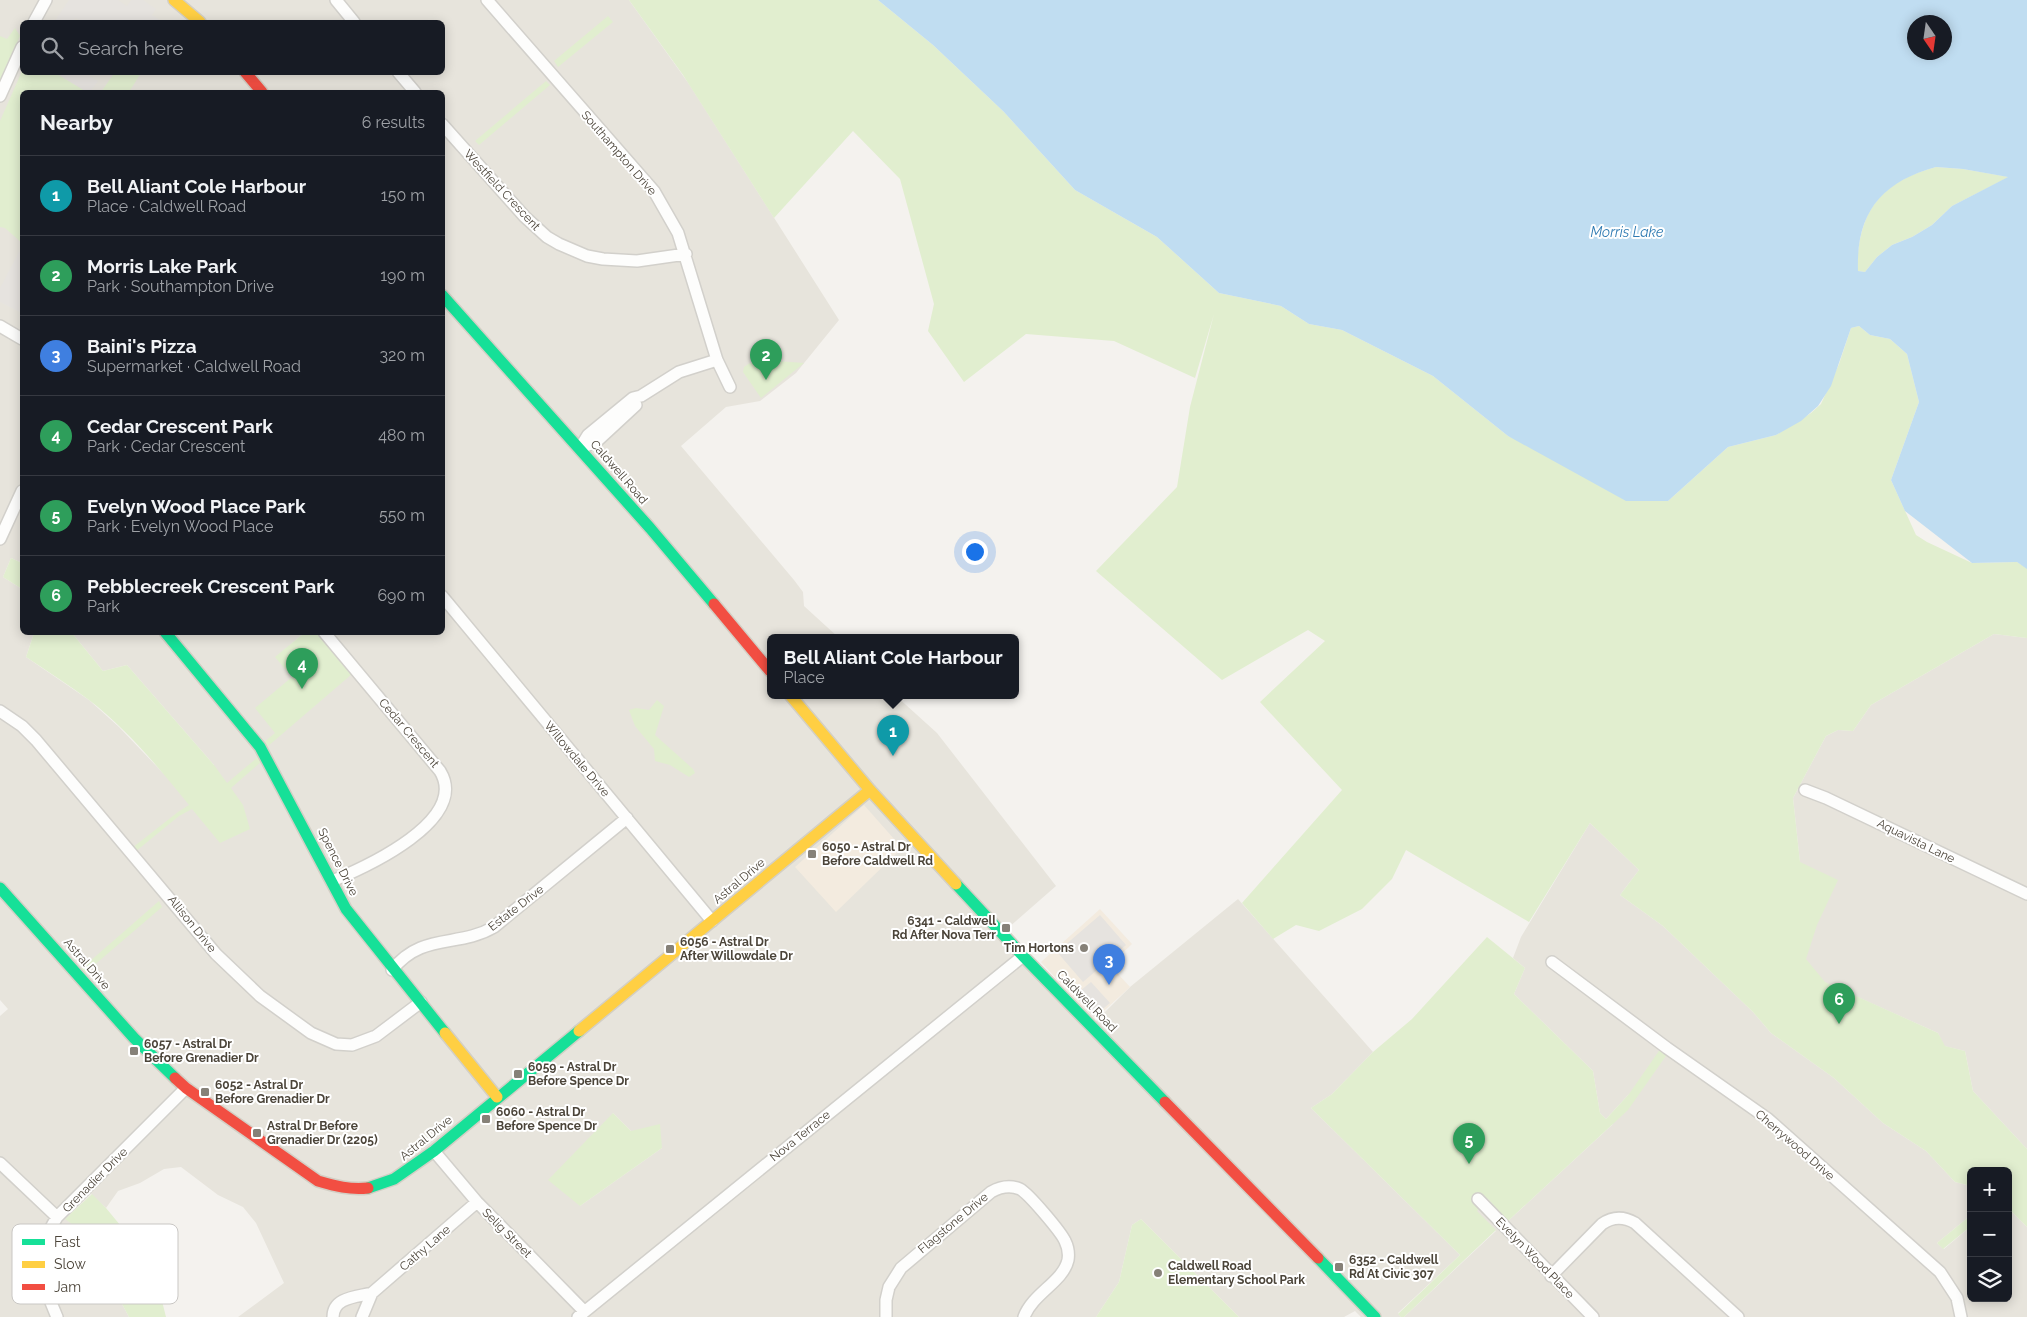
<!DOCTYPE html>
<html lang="en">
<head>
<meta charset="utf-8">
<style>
  :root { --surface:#171b24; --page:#242831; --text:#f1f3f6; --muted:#9ea1a6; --line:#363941; --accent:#868178 }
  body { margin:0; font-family:Raleway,sans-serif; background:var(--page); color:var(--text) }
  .controls { position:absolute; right:15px; bottom:15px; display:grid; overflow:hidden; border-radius:8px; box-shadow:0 2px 12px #0003 }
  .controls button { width:45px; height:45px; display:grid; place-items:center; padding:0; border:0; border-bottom:1px solid var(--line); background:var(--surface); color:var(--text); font:25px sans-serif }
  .compass { position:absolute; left:1907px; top:15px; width:45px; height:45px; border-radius:50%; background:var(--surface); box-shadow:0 2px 12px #0003; rotate:167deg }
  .you { position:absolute; left:974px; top:551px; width:18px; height:18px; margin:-12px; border:4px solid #fff; border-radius:50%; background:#1a73e8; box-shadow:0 0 0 8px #1a73e833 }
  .badge { display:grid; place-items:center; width:32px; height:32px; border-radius:50%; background:var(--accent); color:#fff; font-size:16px; font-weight:700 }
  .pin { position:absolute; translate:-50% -41px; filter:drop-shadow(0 1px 2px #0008) }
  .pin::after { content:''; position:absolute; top:26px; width:18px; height:15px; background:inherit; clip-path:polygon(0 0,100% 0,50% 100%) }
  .popup { position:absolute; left:767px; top:634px; width:252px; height:65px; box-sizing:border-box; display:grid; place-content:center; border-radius:8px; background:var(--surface); filter:drop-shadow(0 1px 4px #0005); font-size:16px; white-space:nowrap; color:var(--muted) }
  .popup b { font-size:19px; color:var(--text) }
  .popup::after { content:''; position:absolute; left:50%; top:100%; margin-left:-10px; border:10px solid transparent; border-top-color:var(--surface) }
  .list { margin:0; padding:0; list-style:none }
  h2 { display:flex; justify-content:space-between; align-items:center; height:65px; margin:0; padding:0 20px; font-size:21px }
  h2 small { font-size:16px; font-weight:400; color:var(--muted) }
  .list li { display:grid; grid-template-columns:32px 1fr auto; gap:15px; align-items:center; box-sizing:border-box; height:80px; padding:0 20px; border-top:1px solid var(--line) }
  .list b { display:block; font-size:19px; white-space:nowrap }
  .list p { margin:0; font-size:16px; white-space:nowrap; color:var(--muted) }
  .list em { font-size:16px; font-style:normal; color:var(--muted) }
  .icon { flex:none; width:28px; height:28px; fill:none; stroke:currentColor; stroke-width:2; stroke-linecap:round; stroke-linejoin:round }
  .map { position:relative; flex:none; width:2027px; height:1317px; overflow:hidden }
  .search { position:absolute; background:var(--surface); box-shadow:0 2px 12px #0003; left:20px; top:20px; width:425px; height:55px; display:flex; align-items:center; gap:12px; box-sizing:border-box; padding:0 18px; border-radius:8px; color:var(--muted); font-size:19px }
  .panel { position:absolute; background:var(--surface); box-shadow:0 2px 12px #0003; left:20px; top:90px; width:425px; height:545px; border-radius:8px }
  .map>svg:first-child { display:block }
  .residential { fill:#e7e4dc; fill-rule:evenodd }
  .commercial { fill:#f3ebdf }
  .green { fill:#e1eecf }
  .parking { fill:#e6e3df }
  .water { fill:#c0ddf1; fill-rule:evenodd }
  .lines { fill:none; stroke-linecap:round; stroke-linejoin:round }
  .street-casing { stroke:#d2d0cb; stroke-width:14 }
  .fast-casing { stroke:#d3cfc5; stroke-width:14 }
  .slow-casing { stroke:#d3cfc5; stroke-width:14 }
  .jam-casing { stroke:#d3cfc5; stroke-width:14 }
  .street { stroke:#fdfdfc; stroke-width:11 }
  .fast { stroke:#16e098; stroke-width:11 }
  .slow { stroke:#ffcf43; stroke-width:11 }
  .jam { stroke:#f24e42; stroke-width:11 }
  .poi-dot { fill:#868178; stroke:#fff; stroke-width:2 }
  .labels { text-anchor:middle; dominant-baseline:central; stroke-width:4; stroke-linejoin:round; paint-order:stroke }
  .street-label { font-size:12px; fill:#4b4439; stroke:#fff }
  .poi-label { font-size:12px; font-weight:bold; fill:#4b4439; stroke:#fff; text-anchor:start }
  .water-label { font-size:14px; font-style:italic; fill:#2e7ab2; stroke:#fff }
  .key { fill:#fff; stroke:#c9c7c4; stroke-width:1 }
  .key-label { font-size:14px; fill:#4b4439 }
</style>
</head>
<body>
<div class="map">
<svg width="2027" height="1317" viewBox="0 0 2027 1317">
  <rect width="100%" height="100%" fill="#f4f2ee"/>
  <path class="residential" d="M0,0H629L689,84L839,320L796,373L760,401L726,407L681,446L794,580L803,592L804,606L838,637H770V695H895L937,733L1056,886L1000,935L1086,1031L1130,987L1238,899L1373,1052L1332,1094L1311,1108L1460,1255L1398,1313L1401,1317H1361L1355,1311L1344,1317H1239L1141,1219L1132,1225L1119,1282L1096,1317H238L284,1283L256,1223L243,1207L218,1195L181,1167L164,1169L140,1183L118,1191L106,1208L91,1194L66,1219L87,1235L98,1236L114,1289L129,1317H0V1016L8,1009L0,1000ZM22,22H442V72H22ZM22,92H442V632L317,633L349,670L276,657L304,633H72L103,671L127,665L214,765L163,773L119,727L89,700L26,657L34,633L22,632V589L3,577L11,558L22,563ZM613,1113L631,1131L662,1148L580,1206Z
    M1994,634L2027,638V1149L1973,1091L1965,1051L1944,1046L1938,1033L1824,982L1806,962L1800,862L1793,798L1826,736L1838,730L1853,731L1871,705Z
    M1590,823L1639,870L1620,895L1663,926L1753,1012L1771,1033L1834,1078L1883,1123L1926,1151L1955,1182L1971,1186V1215L1937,1243L1944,1249L1971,1226V1298H2008V1208L2027,1227V1317H1404L1496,1231L1476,1211L1488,1199L1508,1221L1612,1125L1629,1094L1606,1119L1600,1113L1593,1071L1514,994L1525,968L1513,958L1521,937Z"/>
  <path class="commercial" d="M864,805L902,848L836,912L795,867Z
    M1100,909L1132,944L1110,965L1130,987L1094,1020L1041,962Z"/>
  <path class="green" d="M629,0H878L933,45L1004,112L1075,190L1157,237L1219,293L1281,306L1309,324L1342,330L1433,376L1508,436L1668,501L1728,447L1776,435L1811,413L1821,404L1839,364L1851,328L1859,326L1870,335L1890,339L1907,354L1919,402L1891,480L1916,535L1927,542L1972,563L2017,562L2027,568V638L1994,634L1871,705L1853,731L1838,730L1826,736L1793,798L1800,862L1838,880L1817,925L1806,959L1825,982L1938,1033L1945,1046L1965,1051L1973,1091L2027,1149V1227L2008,1208V1171H1971V1186L1955,1182L1926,1151L1883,1123L1834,1078L1771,1033L1753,1012L1663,926L1620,895L1639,870L1590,823L1529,922L1406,850L1392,879L1362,909L1319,931L1296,925L1273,939L1242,903L1342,790L1260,702L1325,641L1308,630L1222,680L1096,571L1177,487L1190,407L1214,314L1195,378L1114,341L1026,334L964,382L928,331L934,304L900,179L853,131L774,218L683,75Z
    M608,16L613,22L558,67L554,61Z
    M15,28L20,36L0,80V36L7,39Z
    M22,71L55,73L87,92H22V243L5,228L0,227V121Z
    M115,72H141V73L129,92H101Z
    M546,81L550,85L479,145L475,141Z
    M1936,167L1963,169L2009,177L1952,206L1932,225L1912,237L1892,245L1877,257L1865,272L1857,271C1858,212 1879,182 1936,167Z
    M777,361L804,363L761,398L743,372L744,367L750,363Z
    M11,558L22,563V589L3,577Z
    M34,633H72L103,671L127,665L214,765L227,783L258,757L261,762L231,788L243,805L250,829L220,843L192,809L179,816L135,852L132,848L178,812L189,805C159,768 127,729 89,700C69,685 47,671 26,657Z
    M304,633H317L352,674L267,747L264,742L275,733L255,708L292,677L275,657Z
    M657,700L664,706L655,735L693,769L695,773L689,777L670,765L655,761L654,749L635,726L629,710L636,708L649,710Z
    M159,901L162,907L85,973L81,969Z
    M1487,937L1525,968L1514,994L1593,1071L1600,1113L1606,1119L1629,1094L1661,1048L1668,1053L1628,1110L1508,1221L1488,1199L1477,1211L1496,1230L1404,1317H1401L1398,1314L1460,1255L1311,1108L1332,1094L1373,1052L1412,1019Z
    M613,1113L631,1131L660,1124L662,1148L580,1206L548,1180Z
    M92,1194L106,1208L153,1265L166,1317H129L114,1289L98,1236L87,1235L65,1219Z
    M1971,1215V1226L1943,1249L1937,1243Z
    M1141,1219L1239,1317H1096L1119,1282L1132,1225Z"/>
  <path class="parking" d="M69,0H118L127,6L131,0H143L156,9L152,15L160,20L158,22H83L76,18L72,22H54Z
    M56,73H83L98,81L90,92H87Z
    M19,252L22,254V313L0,302V288Z
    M1100,915L1126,945L1083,982L1057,952Z
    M1091,982L1110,1003L1093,1017L1075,995Z"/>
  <path class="water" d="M878,0H2027V569L2017,562L1972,563L1905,511L1891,480L1919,402L1907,354L1890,339L1870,335L1859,326L1851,328L1831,386L1818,406L1801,421L1776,435L1728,447L1668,501H1626L1508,436L1433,376L1342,330L1309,324L1281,306L1219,293L1157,237L1075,190L1004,112L933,45ZM1914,22H1944V52H1914ZM1936,167L1963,169L2008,177L1952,206L1932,225L1912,237L1892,245L1877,257L1865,272L1858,271C1856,213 1881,182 1936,167Z"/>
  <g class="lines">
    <defs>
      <path id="street" d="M336,0L354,22
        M487,0L654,191L678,233L717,360L730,387
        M34,22L46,0
        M398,72L415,92
        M0,96L22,47
        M442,124L525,217L547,237L559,244L587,256L603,259L637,261L686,254
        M0,326L22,339
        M580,448L588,435L633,398L641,396L679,372L717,360
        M580,448L596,442L636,405
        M0,539L22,491
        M442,596L712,921
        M324,632L440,771C470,820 366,867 332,881
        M0,711L22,726L36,740L216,954L260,996L311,1033L336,1044L352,1045L376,1036L421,1002
        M1805,790L1826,798L2027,894
        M1552,962L1667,1048L1768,1119L1940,1272L1957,1298L1961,1317
        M392,970C422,932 458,948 494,927L627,818
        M434,1151L477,1202L584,1311
        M0,1163L57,1217
        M1478,1199L1593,1317
        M1551,1276L1602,1224C1612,1217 1623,1216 1635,1223L1738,1317
        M57,1317C41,1281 34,1253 57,1217L186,1088
        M333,1317C333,1297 357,1297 372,1293
        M362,1317L372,1293L477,1202
        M578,1317L1023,956
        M886,1317V1300L889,1287L901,1268L991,1192C1000,1187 1010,1185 1020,1189C1029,1194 1061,1232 1065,1241C1068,1247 1069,1254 1068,1260C1063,1282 1033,1293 1024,1317"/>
      <path id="fast" d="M442,295L650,528L714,604
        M165,632L260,747L346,909L445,1033
        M956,884L1023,956L1165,1102
        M0,888L134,1038L175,1078
        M368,1188L394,1179L434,1151L579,1031
        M1318,1258L1375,1317"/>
      <path id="slow" d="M174,0L200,22
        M790,695L870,790L956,884
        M579,1031L870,790
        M445,1033L497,1097"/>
      <path id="jam" d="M245,72L262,92
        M714,604L770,671
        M175,1078L186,1088L318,1181C335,1186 350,1190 368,1188
        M1165,1102L1318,1258"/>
    </defs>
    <use href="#street" class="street-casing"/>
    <use href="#fast" class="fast-casing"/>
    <use href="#slow" class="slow-casing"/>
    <use href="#jam" class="jam-casing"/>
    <use href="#street" class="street"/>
    <use href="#fast" class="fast"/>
    <use href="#slow" class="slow"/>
    <use href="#jam" class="jam"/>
  </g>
  <g class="poi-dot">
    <rect x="807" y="849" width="10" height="10" rx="2.5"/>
    <rect x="1001" y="923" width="10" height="10" rx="2.5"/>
    <circle cx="1084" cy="948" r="5"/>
    <rect x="665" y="944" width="10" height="10" rx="2.5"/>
    <rect x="129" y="1046" width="10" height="10" rx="2.5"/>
    <rect x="513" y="1069" width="10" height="10" rx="2.5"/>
    <rect x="200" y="1087" width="10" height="10" rx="2.5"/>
    <rect x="481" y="1114" width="10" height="10" rx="2.5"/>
    <rect x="252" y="1128" width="10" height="10" rx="2.5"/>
    <rect x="1334" y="1262" width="10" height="10" rx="2.5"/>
    <circle cx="1158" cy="1273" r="5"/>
  </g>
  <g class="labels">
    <g class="street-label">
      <text transform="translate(619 153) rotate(49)">Southampton Drive</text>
      <text transform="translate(502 190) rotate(47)">Westfield Crescent</text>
      <text transform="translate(619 472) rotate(49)">Caldwell Road</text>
      <text transform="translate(409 733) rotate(50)">Cedar Crescent</text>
      <text transform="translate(577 759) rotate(50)">Willowdale Drive</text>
      <text transform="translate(1916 841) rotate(26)">Aquavista Lane</text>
      <text transform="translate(338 862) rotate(63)">Spence Drive</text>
      <text transform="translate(739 881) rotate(-40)">Astral Drive</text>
      <text transform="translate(516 908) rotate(-38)">Estate Drive</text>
      <text transform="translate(192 924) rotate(51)">Allison Drive</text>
      <text transform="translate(87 964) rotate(49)">Astral Drive</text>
      <text transform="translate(1087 1001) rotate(46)">Caldwell Road</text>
      <text transform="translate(800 1136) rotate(-39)">Nova Terrace</text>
      <text transform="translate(426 1138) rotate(-39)">Astral Drive</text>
      <text transform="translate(1795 1145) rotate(41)">Cherrywood Drive</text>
      <text transform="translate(95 1180) rotate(-45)">Grenadier Drive</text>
      <text transform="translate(953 1223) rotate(-40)">Flagstone Drive</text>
      <text transform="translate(507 1233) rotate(45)">Selig Street</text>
      <text transform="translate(425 1248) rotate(-41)">Cathy Lane</text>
      <text transform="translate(1535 1258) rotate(46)">Evelyn Wood Place</text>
    </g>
    <g class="poi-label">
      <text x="822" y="847">6050 - Astral Dr<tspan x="822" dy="14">Before Caldwell Rd</tspan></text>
      <text x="996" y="921" text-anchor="end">6341 - Caldwell<tspan x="996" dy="14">Rd After Nova Terr</tspan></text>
      <text x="680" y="942">6056 - Astral Dr<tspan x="680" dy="14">After Willowdale Dr</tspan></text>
      <text x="1074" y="948" text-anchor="end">Tim Hortons</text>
      <text x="144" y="1044">6057 - Astral Dr<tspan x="144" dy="14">Before Grenadier Dr</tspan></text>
      <text x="528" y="1067">6059 - Astral Dr<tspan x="528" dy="14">Before Spence Dr</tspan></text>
      <text x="215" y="1085">6052 - Astral Dr<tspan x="215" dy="14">Before Grenadier Dr</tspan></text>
      <text x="496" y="1112">6060 - Astral Dr<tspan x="496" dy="14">Before Spence Dr</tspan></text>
      <text x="267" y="1126">Astral Dr Before<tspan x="267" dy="14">Grenadier Dr (2205)</tspan></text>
      <text x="1349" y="1260">6352 - Caldwell<tspan x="1349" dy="14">Rd At Civic 307</tspan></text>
      <text x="1168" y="1266">Caldwell Road<tspan x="1168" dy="14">Elementary School Park</tspan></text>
    </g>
    <g class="water-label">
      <text x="1627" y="232">Morris Lake</text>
    </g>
  </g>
  <rect x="12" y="1224" width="166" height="80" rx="8" class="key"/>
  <rect x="22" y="1239" width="23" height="6" fill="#16e098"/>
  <rect x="22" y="1261" width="23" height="7" fill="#ffcf43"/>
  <rect x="22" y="1284" width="23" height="6" fill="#f24e42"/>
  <g class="key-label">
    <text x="54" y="1247">Fast</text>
    <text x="54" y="1269">Slow</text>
    <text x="54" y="1292">Jam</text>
  </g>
</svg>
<div class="controls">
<button>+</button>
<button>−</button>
<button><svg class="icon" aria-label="layers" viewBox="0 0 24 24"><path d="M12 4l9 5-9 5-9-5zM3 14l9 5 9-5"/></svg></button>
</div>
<svg class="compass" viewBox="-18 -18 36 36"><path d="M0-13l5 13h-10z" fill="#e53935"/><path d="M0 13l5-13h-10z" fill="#9ea1a6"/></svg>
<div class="you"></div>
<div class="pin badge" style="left:893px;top:756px;background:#0f9aa8">1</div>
<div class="popup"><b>Bell Aliant Cole Harbour</b>Place</div>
<div class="pin badge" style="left:766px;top:380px;background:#2e9e5b">2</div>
<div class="pin badge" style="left:1109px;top:985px;background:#3f7fe0">3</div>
<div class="pin badge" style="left:302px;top:689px;background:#2e9e5b">4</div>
<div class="pin badge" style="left:1469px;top:1164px;background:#2e9e5b">5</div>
<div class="pin badge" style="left:1839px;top:1024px;background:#2e9e5b">6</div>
<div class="search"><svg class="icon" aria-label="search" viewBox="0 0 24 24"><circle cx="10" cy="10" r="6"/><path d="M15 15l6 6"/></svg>Search here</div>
<section class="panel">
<h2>Nearby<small>6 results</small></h2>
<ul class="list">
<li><span class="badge" style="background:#0f9aa8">1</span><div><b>Bell Aliant Cole Harbour</b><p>Place · Caldwell Road</p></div><em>150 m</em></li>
<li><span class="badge" style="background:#2e9e5b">2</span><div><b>Morris Lake Park</b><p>Park · Southampton Drive</p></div><em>190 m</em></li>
<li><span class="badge" style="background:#3f7fe0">3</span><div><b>Baini's Pizza</b><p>Supermarket · Caldwell Road</p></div><em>320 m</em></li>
<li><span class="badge" style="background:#2e9e5b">4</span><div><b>Cedar Crescent Park</b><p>Park · Cedar Crescent</p></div><em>480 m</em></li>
<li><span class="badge" style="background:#2e9e5b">5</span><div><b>Evelyn Wood Place Park</b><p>Park · Evelyn Wood Place</p></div><em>550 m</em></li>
<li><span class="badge" style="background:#2e9e5b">6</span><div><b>Pebblecreek Crescent Park</b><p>Park</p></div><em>690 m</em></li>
</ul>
</section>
</div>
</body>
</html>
